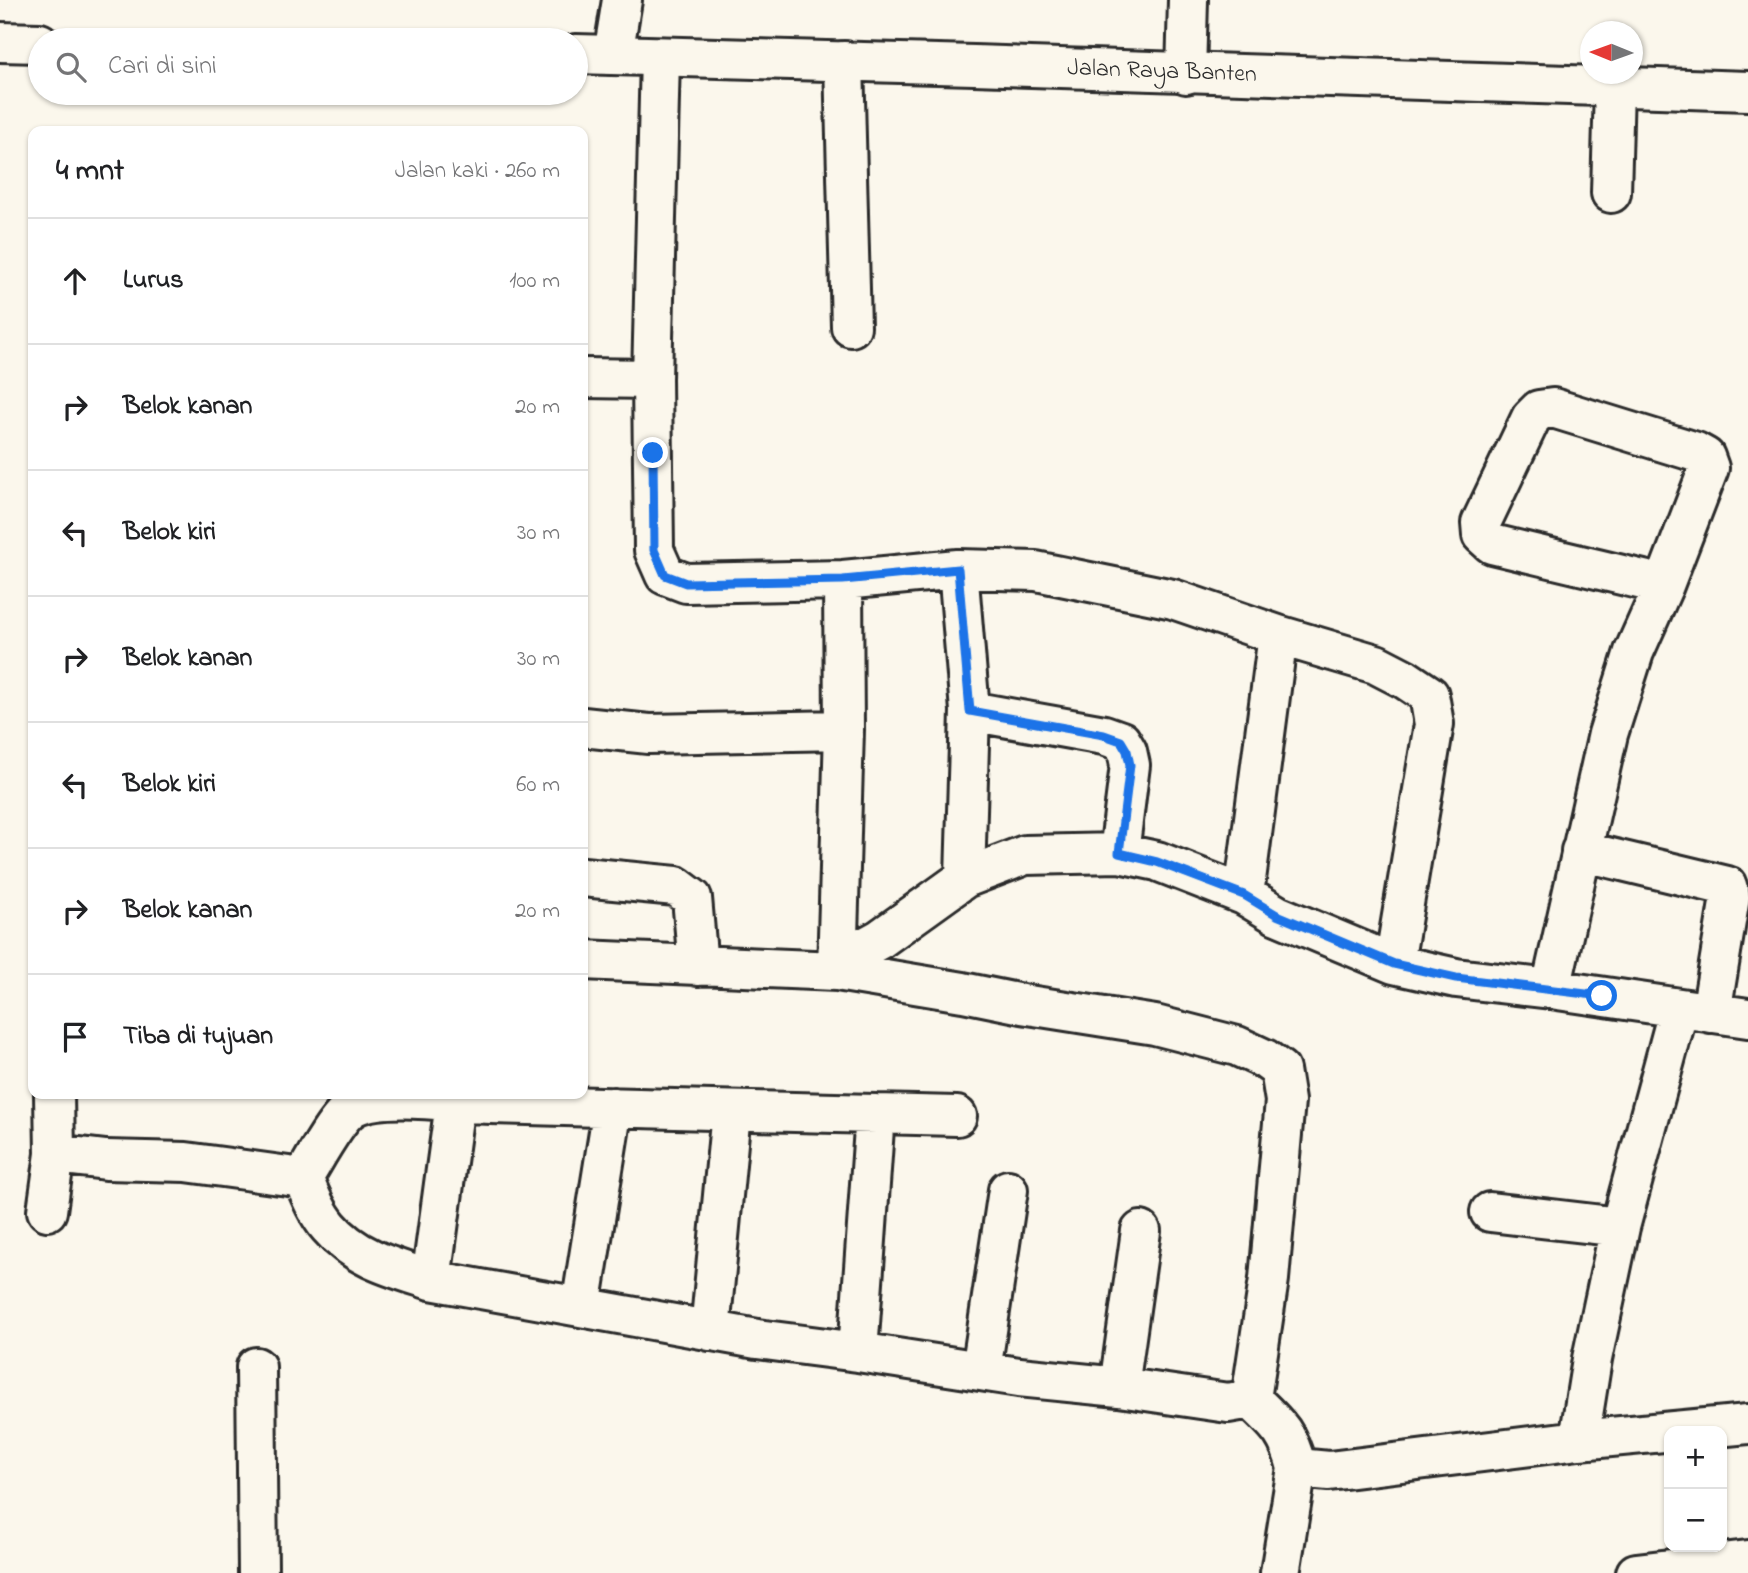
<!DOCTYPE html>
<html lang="id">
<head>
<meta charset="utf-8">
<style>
  :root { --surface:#fff; --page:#f2f2f2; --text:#202124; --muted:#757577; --line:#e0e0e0 }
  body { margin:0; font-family:"Indie Flower",sans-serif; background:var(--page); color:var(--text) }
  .controls { position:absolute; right:21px; bottom:21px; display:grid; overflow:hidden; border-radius:14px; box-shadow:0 2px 5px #0004 }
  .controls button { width:63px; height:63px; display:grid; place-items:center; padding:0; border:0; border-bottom:2px solid var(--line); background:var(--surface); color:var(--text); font:35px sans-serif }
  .compass { position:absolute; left:1580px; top:21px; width:63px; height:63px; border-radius:50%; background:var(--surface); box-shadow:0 2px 5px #0004; rotate:271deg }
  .stop { position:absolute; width:21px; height:21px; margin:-16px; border:5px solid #1a73e8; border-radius:50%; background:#fff }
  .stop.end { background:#1a73e8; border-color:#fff; box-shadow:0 2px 7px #0008 }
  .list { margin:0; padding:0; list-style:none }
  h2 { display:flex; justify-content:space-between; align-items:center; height:91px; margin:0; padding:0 28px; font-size:30px }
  h2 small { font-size:23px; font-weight:400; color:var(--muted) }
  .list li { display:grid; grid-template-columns:46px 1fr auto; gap:21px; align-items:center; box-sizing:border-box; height:126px; padding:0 28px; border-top:2px solid var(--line) }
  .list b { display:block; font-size:26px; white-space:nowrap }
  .list em { font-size:23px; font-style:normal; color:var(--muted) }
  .icon { flex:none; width:38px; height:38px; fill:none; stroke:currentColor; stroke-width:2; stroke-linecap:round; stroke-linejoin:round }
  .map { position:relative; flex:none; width:1748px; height:1573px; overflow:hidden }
  .search { position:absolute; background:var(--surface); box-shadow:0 2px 5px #0004; left:28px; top:28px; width:560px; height:77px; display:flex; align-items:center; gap:18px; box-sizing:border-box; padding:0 24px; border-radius:38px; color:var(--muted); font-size:26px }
  .panel { position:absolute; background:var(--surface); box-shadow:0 2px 5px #0004; left:28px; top:126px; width:560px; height:973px; border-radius:14px }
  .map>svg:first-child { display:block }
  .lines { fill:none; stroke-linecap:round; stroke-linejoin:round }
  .minor-casing { stroke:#2b2b2b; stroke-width:44 }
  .major-casing { stroke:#2b2b2b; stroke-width:44 }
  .minor { stroke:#fbf7ec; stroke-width:38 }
  .major { stroke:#fbf7ec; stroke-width:38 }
  .route { stroke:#1a73e8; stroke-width:9 }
  .labels { text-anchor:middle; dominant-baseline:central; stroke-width:5; stroke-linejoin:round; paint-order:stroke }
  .street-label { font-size:24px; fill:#2b2b2b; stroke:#fbf7ec }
</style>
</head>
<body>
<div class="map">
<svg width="1748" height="1573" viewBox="0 0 1748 1573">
  <rect width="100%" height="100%" fill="#fbf7ec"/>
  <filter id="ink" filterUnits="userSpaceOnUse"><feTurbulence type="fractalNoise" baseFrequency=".0143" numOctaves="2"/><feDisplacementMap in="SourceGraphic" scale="14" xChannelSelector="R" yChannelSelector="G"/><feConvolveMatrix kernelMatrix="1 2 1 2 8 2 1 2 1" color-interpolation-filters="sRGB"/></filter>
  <g filter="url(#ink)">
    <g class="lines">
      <defs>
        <path id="minor" d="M613,55L622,0
          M660,57L652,379L654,550L665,575L686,583L843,580L958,569L1036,571L1173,599L1278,635L1376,664L1405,679L1429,695L1434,724L1394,964
          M844,61L851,327
          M1186,74L1188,0
          M1611,193L1614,87
          M583,378L652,379
          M958,569L970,711L1104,735L1121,741L1127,751L1130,765L1119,853L1157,861L1244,895L1277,915L1394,964L1456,978L1551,989L1748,1018
          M583,727L649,734L844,730
          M1581,851L1727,886L1730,897L1711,1013
          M583,877L676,886L692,898L698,966
          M965,878L1025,855L1119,853
          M1244,895L1278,635
          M838,953L869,945L880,939L965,878L970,711
          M583,960L837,971L963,992L1022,1004L1155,1025L1237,1046L1265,1059L1280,1070L1285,1101L1277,1189L1269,1279L1251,1399
          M837,971L844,730L843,580
          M1551,989L1608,734L1634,652L1664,585L1709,468L1705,457L1696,452L1553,408L1539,410L1531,418L1481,523L1482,535L1492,544L1664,585
          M957,1116C802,1113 646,1108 491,1104C455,1103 386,1091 355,1106C338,1114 314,1161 303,1178C310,1195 317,1213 329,1227C355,1258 394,1268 431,1280L757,1339L858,1352L1019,1377L1119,1387L1228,1403L1251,1399
          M55,1154L106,1160L186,1162L303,1178
          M47,1211L55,1154L54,1094
          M1490,1212L1620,1227
          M431,1280L455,1103
          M581,1307L613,1107
          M710,1331L731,1112
          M858,1352L875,1114
          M256,1367L258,1573
          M981,1371L1008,1190
          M1119,1387L1141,1231
          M1251,1399C1277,1424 1288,1432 1297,1468L1329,1471L1579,1440L1592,1359L1620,1227L1679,1008
          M1579,1440L1748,1424
          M1280,1573L1297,1468
          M1636,1573L1748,1560"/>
        <path id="major" d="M0,42L40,43
          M576,54L974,65L1748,91"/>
      </defs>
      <use href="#minor" class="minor-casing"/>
      <use href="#major" class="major-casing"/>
      <use href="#minor" class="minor"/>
      <use href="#major" class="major"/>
    </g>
  </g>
  <g class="lines" filter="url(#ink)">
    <path class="route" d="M653,453L654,550L665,575L686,583L843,580L958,569L970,711L1104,735L1121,741L1127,751L1130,765L1119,853L1157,862L1244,895L1277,915L1394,964L1456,978L1602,996"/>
  </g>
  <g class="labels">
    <g class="street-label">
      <text transform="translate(1162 72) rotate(2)">Jalan Raya Banten</text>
    </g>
  </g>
</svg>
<div class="controls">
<button>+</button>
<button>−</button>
</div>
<svg class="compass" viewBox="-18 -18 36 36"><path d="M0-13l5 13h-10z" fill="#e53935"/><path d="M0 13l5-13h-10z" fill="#757577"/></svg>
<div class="stop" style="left:1602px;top:996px"></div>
<div class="stop end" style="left:653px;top:453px"></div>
<div class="search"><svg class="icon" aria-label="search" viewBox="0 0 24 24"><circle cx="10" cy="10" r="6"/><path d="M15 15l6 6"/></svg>Cari di sini</div>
<section class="panel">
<h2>4 mnt<small>Jalan kaki · 260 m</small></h2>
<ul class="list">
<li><svg class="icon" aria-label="ahead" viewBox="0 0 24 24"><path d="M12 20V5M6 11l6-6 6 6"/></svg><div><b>Lurus</b></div><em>100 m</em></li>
<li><svg class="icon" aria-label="right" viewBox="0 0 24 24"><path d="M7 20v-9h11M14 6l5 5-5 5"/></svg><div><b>Belok kanan</b></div><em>20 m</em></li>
<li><svg class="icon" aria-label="left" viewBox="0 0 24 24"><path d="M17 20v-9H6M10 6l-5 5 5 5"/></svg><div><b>Belok kiri</b></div><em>30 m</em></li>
<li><svg class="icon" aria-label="right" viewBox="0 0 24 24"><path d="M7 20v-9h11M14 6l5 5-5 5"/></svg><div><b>Belok kanan</b></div><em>30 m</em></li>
<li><svg class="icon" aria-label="left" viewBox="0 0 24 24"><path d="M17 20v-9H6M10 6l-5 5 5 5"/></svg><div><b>Belok kiri</b></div><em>60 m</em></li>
<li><svg class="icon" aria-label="right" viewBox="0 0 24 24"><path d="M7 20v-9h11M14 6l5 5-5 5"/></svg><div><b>Belok kanan</b></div><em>20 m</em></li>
<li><svg class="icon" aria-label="arrive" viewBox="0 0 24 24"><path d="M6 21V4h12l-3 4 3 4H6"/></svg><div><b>Tiba di tujuan</b></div></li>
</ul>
</section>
</div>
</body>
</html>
